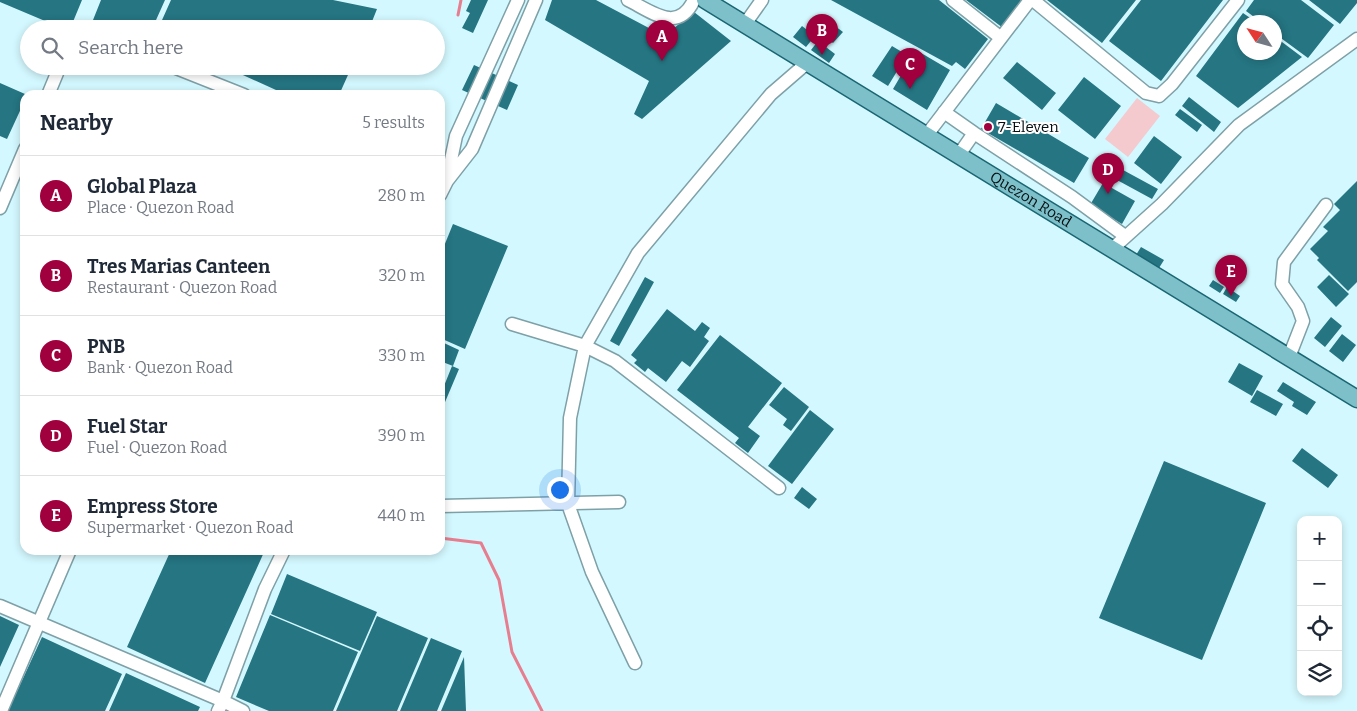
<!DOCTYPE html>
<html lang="en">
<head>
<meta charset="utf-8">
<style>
  :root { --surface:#fff; --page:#f2f2f3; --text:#1f2937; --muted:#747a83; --line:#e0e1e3; --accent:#a0003d }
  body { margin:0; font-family:Bitter,serif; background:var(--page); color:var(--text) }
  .controls { position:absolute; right:15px; bottom:15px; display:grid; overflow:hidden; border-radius:10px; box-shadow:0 2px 8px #0003 }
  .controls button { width:45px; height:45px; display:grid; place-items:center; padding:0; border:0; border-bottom:1px solid var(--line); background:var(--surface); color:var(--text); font:25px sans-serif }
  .compass { position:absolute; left:1237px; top:15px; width:45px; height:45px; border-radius:50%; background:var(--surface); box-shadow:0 2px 8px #0003; rotate:306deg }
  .you { position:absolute; left:559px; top:489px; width:18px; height:18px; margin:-12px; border:4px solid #fff; border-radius:50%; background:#1a73e8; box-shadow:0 0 0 8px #1a73e833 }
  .badge { display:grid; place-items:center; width:32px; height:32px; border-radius:50%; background:var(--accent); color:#fff; font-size:16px; font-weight:700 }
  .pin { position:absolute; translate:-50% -41px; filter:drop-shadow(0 1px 2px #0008) }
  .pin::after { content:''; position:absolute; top:26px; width:18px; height:15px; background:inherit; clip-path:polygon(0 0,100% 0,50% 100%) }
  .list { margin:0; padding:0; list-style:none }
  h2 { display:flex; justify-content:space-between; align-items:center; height:65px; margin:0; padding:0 20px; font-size:21px }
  h2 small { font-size:16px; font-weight:400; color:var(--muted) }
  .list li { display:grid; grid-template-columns:32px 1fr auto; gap:15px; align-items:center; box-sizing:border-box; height:80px; padding:0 20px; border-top:1px solid var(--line) }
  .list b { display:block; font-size:19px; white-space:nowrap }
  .list p { margin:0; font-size:16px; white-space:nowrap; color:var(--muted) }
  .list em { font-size:16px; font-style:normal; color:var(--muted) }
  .icon { flex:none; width:28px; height:28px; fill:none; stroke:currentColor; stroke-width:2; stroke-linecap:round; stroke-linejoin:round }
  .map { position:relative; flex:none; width:1357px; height:711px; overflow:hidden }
  .search { position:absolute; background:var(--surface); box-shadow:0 2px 8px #0003; left:20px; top:20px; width:425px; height:55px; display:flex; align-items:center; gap:12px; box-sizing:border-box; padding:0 18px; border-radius:28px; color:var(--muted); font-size:19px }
  .panel { position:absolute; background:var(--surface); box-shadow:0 2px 8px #0003; left:20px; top:90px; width:425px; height:465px; border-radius:15px }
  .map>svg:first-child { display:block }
  .grass { fill:#f4cacf }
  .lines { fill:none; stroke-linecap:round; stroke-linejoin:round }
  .stream { stroke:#e67e8f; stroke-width:3 }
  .building { fill:#257582 }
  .minor-casing { stroke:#7ea0a7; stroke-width:15 }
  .major-casing { stroke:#1a6672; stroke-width:19 }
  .minor { stroke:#fff; stroke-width:12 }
  .major { stroke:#7dc0ca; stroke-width:16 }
  .poi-dot { fill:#a0003d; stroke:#fff; stroke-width:2 }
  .labels { text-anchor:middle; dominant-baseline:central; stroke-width:4; stroke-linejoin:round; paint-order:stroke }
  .poi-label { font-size:15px; fill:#030e10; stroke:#fff; text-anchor:start }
  .street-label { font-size:15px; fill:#030e10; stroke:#fff }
</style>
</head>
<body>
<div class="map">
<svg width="1357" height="711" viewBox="0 0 1357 711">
  <rect width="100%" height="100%" fill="#d4f8ff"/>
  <path class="grass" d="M1137,98L1160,116L1128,157L1105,139Z"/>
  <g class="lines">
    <path class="stream" d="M458,15L461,0
      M440,538L481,543L499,580L512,652L542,711"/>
  </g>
  <path class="building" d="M0,0H82L70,29H64L0,2Z
    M101,0H165L152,29H114L93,20Z
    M171,0H333L377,9L369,29H158Z
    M471,0H488L473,33L462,28L470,13L466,11Z
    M552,0H596L664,36L694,12L731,41L642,119L634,114L649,81L545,20Z
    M831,0H939L988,39L965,69L956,62L952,66Z
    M966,0H1025L1003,28Z
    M1047,0H1136L1102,43Z
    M1141,0H1223L1161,81L1109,41Z
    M1254,0H1301L1334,25L1308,58L1274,33V22H1261L1246,11Z
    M1309,0H1357V3L1340,24Z
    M1243,13L1256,22H1244V52H1274V36L1302,57L1238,108L1196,76Z
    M831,23L843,32L833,43L822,35Z
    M802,26L815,36L806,47L793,37Z
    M818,41L835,54L829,63L811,50Z
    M892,46L907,55L888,86L872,76Z
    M916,50L950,70L927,110L893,89Z
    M1017,62L1056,93L1042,110L1003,78Z
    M474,65L518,85L507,110L462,90Z
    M223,66H352L339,95H287Z
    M1084,77L1121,106L1095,139L1058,110Z
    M0,83L25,94V100L7,139L0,136Z
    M1189,97L1221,122L1214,132L1182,106Z
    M996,103L1089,158L1074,183L981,129Z
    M1180,109L1202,125L1197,132L1175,115Z
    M1154,136L1182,157L1161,184L1134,163Z
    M1112,164L1158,189L1152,199L1106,174Z
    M1357,181V282L1348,291L1317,260L1319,258L1310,249L1328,231L1323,227L1340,210L1334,204Z
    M1103,183L1135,201L1122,224L1090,205Z
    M453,224L508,246L465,349L440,338V256Z
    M1141,247L1164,260L1159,268L1136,255Z
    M1329,275L1349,294L1336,307L1317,287Z
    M645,277L654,282L619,346L610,341Z
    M1213,280L1224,287L1220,293L1209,286Z
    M1227,287L1240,296L1236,302L1223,294Z
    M667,309L695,331L702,322L710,328L704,337L709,341L690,367L682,361L666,382L648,368L645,372L634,363L637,360L631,355Z
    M1331,317L1342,326L1325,347L1314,338Z
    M1342,334L1356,345L1343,362L1329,351Z
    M720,335L782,383L748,427L760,436L748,453L735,443L739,438L677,390Z
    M444,343L459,350L453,366L440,361V353Z
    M1239,363L1263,376L1252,396L1228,382Z
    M452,366L459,369L440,414V396Z
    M1283,382L1316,402L1307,415L1292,406L1294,402L1277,391Z
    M784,387L809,407L791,431L783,425L787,419L769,405Z
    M1257,390L1283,404L1276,416L1250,402Z
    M810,410L834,429L792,484L768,466Z
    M1302,448L1338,475L1328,488L1292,461Z
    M1164,461L1266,503L1202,660L1099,618Z
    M802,487L817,499L809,509L794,498Z
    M171,550H265L205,683L127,647Z
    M287,574L377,612L360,651L271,614Z
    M270,615L358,652L333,711H269L236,697Z
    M0,616L19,625L0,667Z
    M377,616L428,638L397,711H336Z
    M42,637L122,674L105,711H8Z
    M431,638L462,651L437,711H400Z
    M464,657L466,711H441Z
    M126,673L200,707L198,711H109Z"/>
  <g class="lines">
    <defs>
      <path id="minor" d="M628,0C652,12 678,34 694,0
        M953,0L1001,38
        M1033,0L1146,93L1159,96L1172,84L1238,0
        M745,24L762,0
        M171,66L244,95
        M48,95L60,66
        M944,112L974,133
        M926,136L1030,0
        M958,156L974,133L1072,197L1125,236
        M447,179L456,136L518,0
        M440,195L447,181L472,149L536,0
        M0,208L25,149
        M1112,249L1162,204L1239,125L1357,39
        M512,324L585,346L615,361L779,488
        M1289,357L1303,321L1298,307L1282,284L1284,262L1326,205
        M440,506L619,502
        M0,606L223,701L218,711
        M635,663L592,572L568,504L570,418L585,346L638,253L771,94L808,62
        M1,711L70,550
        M243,711L223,701L265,589L284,550"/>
      <g id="major">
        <path id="s1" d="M705,0L1357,399"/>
      </g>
    </defs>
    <use href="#minor" class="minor-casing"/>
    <use href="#major" class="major-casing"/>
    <use href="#minor" class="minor"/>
    <use href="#major" class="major"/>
  </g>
  <circle class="poi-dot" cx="988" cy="127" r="5"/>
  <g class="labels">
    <g class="poi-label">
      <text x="998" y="127">7-Eleven</text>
    </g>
    <g class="street-label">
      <text stroke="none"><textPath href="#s1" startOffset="382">Quezon Road</textPath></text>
    </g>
  </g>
</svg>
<div class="controls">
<button>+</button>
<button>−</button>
<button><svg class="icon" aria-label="locate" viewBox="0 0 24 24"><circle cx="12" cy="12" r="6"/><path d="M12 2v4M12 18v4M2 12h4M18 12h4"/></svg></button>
<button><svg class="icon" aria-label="layers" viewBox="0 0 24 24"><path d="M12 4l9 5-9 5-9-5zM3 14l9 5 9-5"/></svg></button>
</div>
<svg class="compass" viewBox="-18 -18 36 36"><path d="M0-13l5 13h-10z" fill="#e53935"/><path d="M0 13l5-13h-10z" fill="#747a83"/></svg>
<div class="you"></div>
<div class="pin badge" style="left:662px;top:61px">A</div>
<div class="pin badge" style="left:822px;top:55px">B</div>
<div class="pin badge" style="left:910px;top:89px">C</div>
<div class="pin badge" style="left:1108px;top:194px">D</div>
<div class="pin badge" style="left:1231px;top:296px">E</div>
<div class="search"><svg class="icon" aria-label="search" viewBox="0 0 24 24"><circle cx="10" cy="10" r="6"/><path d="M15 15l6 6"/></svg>Search here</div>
<section class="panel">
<h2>Nearby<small>5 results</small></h2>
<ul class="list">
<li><span class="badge">A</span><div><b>Global Plaza</b><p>Place · Quezon Road</p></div><em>280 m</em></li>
<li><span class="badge">B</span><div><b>Tres Marias Canteen</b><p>Restaurant · Quezon Road</p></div><em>320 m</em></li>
<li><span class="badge">C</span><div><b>PNB</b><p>Bank · Quezon Road</p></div><em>330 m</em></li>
<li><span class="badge">D</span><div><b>Fuel Star</b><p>Fuel · Quezon Road</p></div><em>390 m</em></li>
<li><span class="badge">E</span><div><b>Empress Store</b><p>Supermarket · Quezon Road</p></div><em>440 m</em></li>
</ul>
</section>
</div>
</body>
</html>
